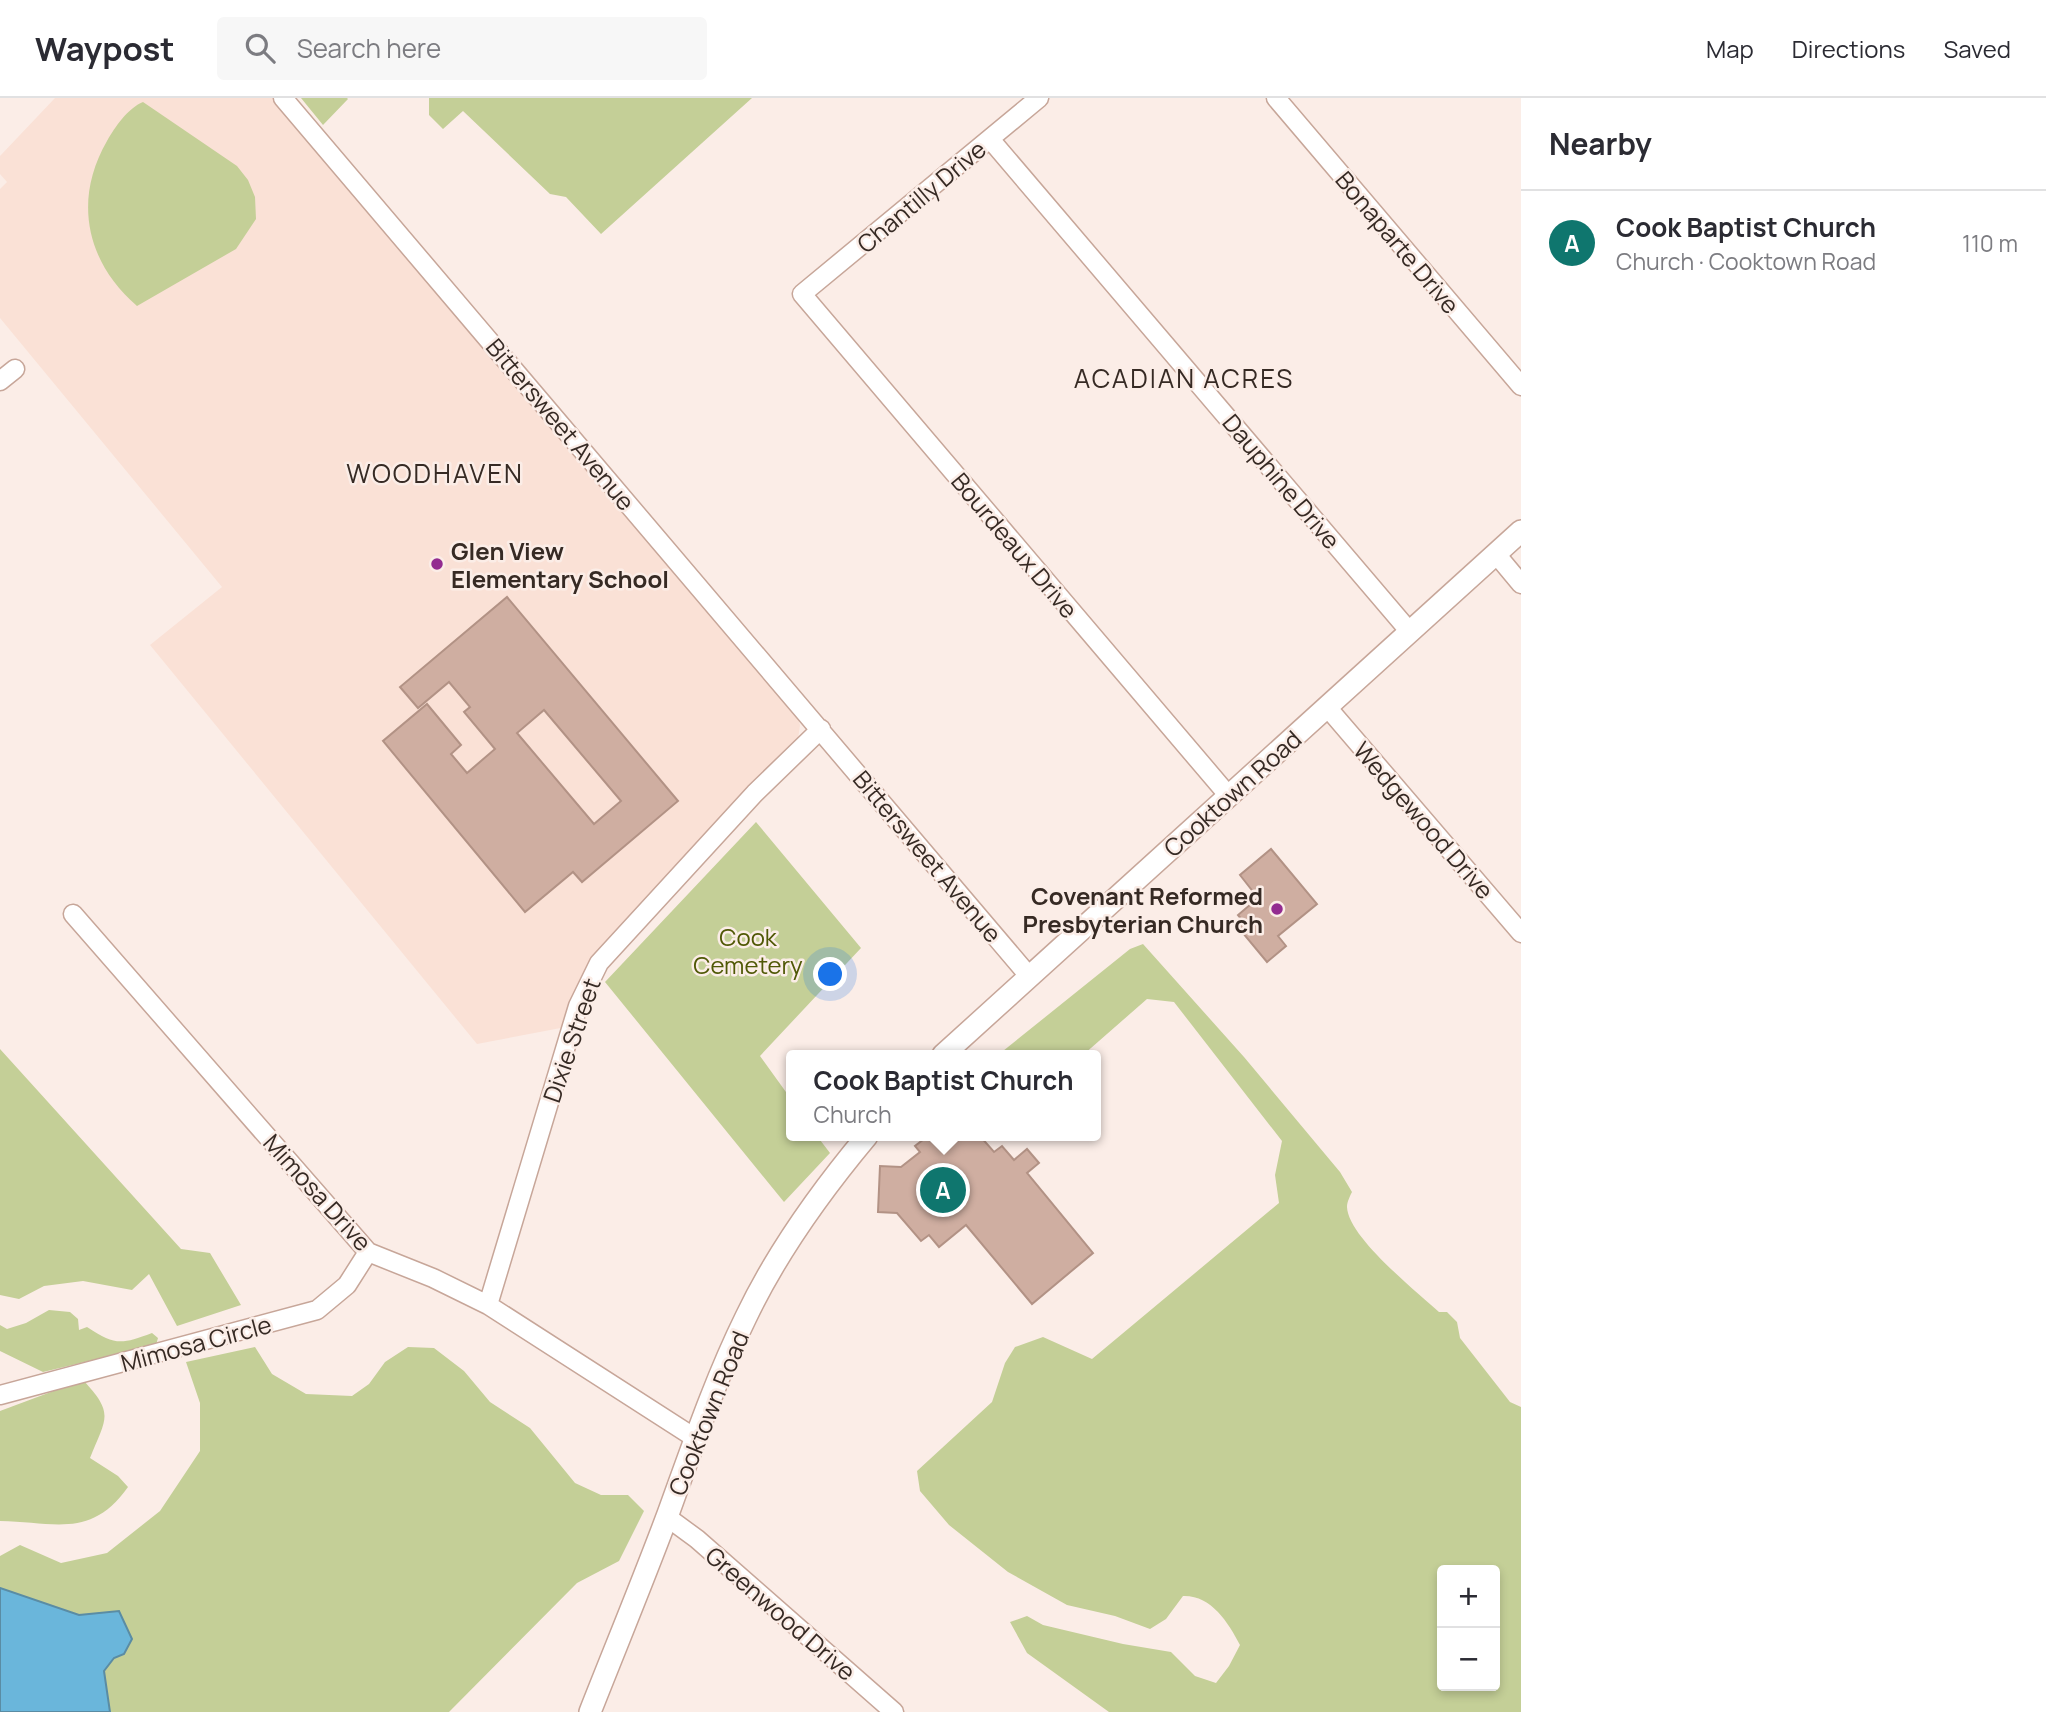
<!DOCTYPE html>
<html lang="en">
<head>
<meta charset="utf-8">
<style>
  :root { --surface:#fff; --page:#f7f7f7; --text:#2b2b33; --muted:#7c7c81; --line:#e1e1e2; --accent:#0f766e }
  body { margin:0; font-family:Manrope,sans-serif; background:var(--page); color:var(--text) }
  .controls { position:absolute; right:21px; bottom:21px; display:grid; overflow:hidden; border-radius:7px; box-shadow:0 4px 10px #0003 }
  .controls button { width:63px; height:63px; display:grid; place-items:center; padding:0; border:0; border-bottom:2px solid var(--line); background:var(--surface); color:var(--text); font:35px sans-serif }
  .you { position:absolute; left:831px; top:877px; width:24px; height:24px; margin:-18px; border:5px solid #fff; border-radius:50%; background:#1a73e8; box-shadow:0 0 0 10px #1a73e833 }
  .badge { display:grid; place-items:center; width:46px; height:46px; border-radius:50%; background:var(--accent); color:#fff; font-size:23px; font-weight:700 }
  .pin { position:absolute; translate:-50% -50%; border:4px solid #fff; box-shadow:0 2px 7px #0006 }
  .popup { position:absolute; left:786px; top:952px; width:315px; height:91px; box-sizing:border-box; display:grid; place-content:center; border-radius:7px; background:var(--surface); filter:drop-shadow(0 2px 5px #0005); font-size:23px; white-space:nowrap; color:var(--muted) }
  .popup b { font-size:26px; color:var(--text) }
  .popup::after { content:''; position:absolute; left:50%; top:100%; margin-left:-14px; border:14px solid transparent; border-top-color:var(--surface) }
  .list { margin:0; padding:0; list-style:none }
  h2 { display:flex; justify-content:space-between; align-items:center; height:91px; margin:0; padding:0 28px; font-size:30px }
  h2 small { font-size:23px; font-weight:400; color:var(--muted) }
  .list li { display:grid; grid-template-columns:46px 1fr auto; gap:21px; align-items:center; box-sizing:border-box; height:105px; padding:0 28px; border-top:2px solid var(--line) }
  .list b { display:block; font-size:26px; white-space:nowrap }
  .list p { margin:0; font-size:23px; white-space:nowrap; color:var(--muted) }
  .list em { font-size:23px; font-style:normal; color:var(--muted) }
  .icon { flex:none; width:38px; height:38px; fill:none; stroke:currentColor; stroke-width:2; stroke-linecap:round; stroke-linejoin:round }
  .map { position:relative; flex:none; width:1521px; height:1614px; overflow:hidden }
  header { display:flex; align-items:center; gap:42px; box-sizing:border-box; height:98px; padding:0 35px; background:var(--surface); border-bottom:2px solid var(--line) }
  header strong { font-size:33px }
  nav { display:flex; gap:38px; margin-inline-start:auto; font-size:24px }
  .search { width:490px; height:63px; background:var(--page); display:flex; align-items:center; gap:18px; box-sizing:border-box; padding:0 24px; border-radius:7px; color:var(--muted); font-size:26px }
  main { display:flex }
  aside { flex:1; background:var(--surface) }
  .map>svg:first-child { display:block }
  .built { fill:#fae1d6 }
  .green { fill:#c4cf97; fill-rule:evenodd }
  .water { fill:#6ab6db; stroke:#5a8ca4; stroke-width:2 }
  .building { fill:#cfaea1; stroke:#b29285; stroke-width:2; fill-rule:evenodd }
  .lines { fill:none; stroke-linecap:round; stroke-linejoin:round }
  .minor-casing { stroke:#c7a699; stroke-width:21 }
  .tertiary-casing { stroke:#c7a699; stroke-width:24 }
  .minor { stroke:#fff; stroke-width:18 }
  .tertiary { stroke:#fff; stroke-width:21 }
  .poi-dot { fill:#932b90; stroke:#fbede7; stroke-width:2.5 }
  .labels { text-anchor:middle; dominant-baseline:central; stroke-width:5; stroke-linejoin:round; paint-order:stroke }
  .street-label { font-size:24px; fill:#362a24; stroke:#fbede7 }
  .poi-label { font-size:24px; font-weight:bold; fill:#362a24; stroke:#fbede7; text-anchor:start }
  .park-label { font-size:24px; fill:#4f5805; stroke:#fbede7 }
  .neighbourhood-label { font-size:26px; letter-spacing:2px; fill:#362a24; stroke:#fbede7 }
</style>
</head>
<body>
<header>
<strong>Waypost</strong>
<div class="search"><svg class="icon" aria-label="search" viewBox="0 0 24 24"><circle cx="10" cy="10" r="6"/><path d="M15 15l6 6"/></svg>Search here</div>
<nav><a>Map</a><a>Directions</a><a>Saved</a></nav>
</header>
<main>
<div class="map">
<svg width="1521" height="1614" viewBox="0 0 1521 1614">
  <rect width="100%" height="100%" fill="#fbede7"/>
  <path class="built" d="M55,0H273L797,618L800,627L798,641L598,856L585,873L566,929L477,946L150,547L222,489L0,220V91L7,84L0,76V58Z"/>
  <path class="green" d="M301,0H347L348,1L323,27Z
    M429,0H752L601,136L566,99L550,96L463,13L443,31L429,17Z
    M143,4L237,68L248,82L255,99L256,121L236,151L137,208C86,164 73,102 107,43C115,29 128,10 143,4Z
    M756,724L861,850L760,958L791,1001V1038H817L830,1055L784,1104L605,884Z
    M1143,846L1244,959L1340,1074L1352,1094C1350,1098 1347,1104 1347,1109C1348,1139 1416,1193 1439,1214H1447L1457,1224L1460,1240L1510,1304L1521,1309V1614H1109L1027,1555L1010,1524L1027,1518L1043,1527L1123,1546L1171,1554L1195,1578L1216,1585L1229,1568L1240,1547C1228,1524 1211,1497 1183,1498L1166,1521L1150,1531L1115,1518L1067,1507L1008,1474L949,1427L920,1393L917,1373L992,1304L1005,1265L1015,1249L1043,1239L1092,1261L1279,1105L1275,1077L1282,1043L1174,904L1147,901L1083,957H998L1130,851ZM1442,1472H1495V1588H1442Z
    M0,951L181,1151L210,1155L241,1207L177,1228L149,1176L132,1192L83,1183L44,1188L19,1201L0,1197Z
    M49,1212L70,1214L78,1221L79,1232L87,1229C115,1247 120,1247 152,1235L158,1240L156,1247L43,1274L0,1253V1227L7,1231L26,1225Z
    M255,1249L272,1276L306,1296L352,1298L369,1286L385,1264L408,1249L434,1250L464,1273L490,1304L530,1330L575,1385L601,1397H628L644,1413L619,1463L577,1485L449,1614H110L103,1573L114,1560L124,1556L79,1518L0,1490V1458L20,1447L61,1465L107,1455L160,1413L200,1353V1305L186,1264Z
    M83,1282C115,1316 106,1320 90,1360L118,1378L128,1389C91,1441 55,1424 0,1423V1313Z"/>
  <path class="water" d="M0,1490L79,1517L119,1513L132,1541L124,1556L114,1560L104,1573L110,1614H0Z"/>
  <path class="building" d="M507,499L678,703L582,784L573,774L525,814L383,643L427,606L461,647L451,656L467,675L495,651L464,614L470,609L449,584L418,610L400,589ZM544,612L621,703L594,726L517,635Z
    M1271,751L1317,806L1278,838L1286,848L1267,864L1237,828L1243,823L1238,817L1258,800L1240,777Z
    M928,1038H980L994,1054L1002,1048L1014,1062L1027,1051L1039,1065L1027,1075L1093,1155L1032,1206L966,1127L939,1149L929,1137L921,1143L897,1115L878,1114L880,1068L901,1069L920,1054L915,1048Z"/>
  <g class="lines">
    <defs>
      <path id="minor" d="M283,0L1029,878
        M1039,0L802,196L1228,697
        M1276,0L1521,288
        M990,41L1410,534
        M0,283L15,271
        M1496,456L1521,486
        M1327,609L1521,835
        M73,816L368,1154L433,1180L488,1207L695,1340
        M488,1207L578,908L599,865L755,695L821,631
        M0,1297L317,1212L347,1187L368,1154
        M667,1419L697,1441L894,1614"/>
      <path id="tertiary" d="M943,957L1521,433
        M590,1614C616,1548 643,1483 668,1416C692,1350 715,1282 746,1219C777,1154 821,1093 867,1038"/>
    </defs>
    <use href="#minor" class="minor-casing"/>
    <use href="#tertiary" class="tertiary-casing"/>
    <use href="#minor" class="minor"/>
    <use href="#tertiary" class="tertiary"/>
  </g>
  <g class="poi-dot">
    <circle cx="437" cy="466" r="7"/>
    <circle cx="1277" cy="811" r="7"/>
  </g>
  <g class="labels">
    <g class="street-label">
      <text transform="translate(921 98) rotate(-40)">Chantilly Drive</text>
      <text transform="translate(1398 144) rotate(50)">Bonaparte Drive</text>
      <text transform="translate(561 326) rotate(50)">Bittersweet Avenue</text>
      <text transform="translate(1282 383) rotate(50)">Dauphine Drive</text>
      <text transform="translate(1015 447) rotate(50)">Bourdeaux Drive</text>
      <text transform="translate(1232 695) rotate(-42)">Cooktown Road</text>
      <text transform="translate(1424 722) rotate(49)">Wedgewood Drive</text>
      <text transform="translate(928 758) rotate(50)">Bittersweet Avenue</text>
      <text transform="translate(571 942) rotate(-71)">Dixie Street</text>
      <text transform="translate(318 1094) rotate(48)">Mimosa Drive</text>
      <text transform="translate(196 1245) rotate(-15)">Mimosa Circle</text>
      <text transform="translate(708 1315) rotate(-68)">Cooktown Road</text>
      <text transform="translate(781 1515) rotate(41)">Greenwood Drive</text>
    </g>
    <g class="poi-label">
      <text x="451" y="452">Glen View<tspan x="451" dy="28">Elementary School</tspan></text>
      <text x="1263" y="797" text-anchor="end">Covenant Reformed<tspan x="1263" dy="28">Presbyterian Church</tspan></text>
    </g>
    <g class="park-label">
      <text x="748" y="838">Cook<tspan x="748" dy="28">Cemetery</tspan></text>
    </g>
    <g class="neighbourhood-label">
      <text x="1184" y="280">ACADIAN ACRES</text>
      <text x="435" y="375">WOODHAVEN</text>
    </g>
  </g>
</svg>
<div class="controls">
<button>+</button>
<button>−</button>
</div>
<div class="you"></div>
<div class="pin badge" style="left:943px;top:1092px">A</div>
<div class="popup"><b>Cook Baptist Church</b>Church</div>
</div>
<aside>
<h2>Nearby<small></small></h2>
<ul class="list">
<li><span class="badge">A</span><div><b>Cook Baptist Church</b><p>Church · Cooktown Road</p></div><em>110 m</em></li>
</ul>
</aside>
</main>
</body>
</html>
